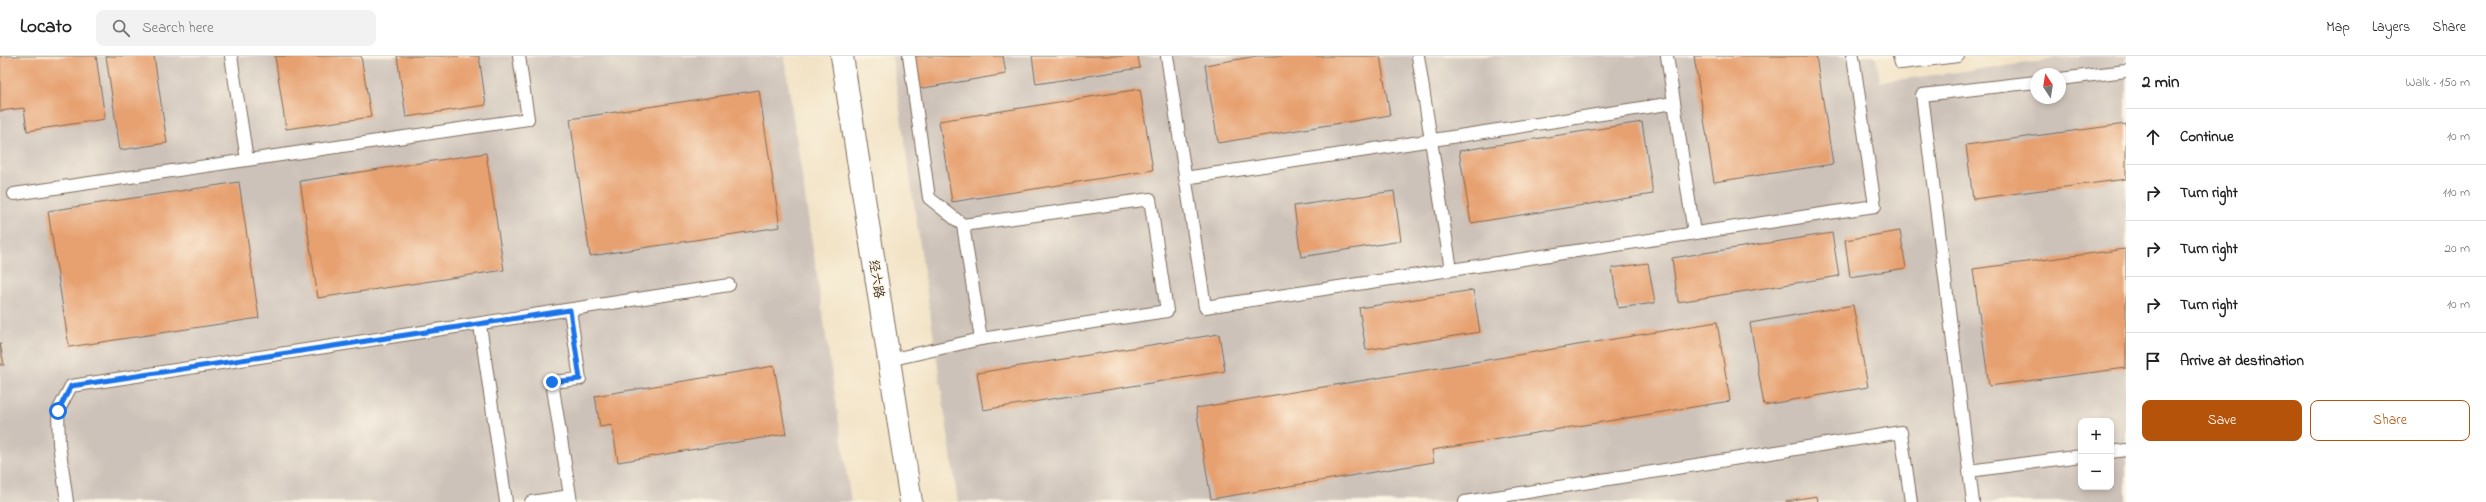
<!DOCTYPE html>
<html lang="en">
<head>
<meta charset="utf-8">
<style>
  :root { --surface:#fff; --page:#f2f2f2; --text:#222; --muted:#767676; --line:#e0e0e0; --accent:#b45309 }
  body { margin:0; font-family:"Indie Flower","LXGW WenKai TC",sans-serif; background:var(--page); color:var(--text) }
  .controls { position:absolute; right:12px; bottom:12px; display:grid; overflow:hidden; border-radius:8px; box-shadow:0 2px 6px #0003 }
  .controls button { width:36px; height:36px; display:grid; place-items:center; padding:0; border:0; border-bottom:1px solid var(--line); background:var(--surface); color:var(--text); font:20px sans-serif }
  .compass { position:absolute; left:2030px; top:12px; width:36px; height:36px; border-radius:50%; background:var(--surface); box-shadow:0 2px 6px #0003; rotate:348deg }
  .stop { position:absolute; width:12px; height:12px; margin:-9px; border:3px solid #1a73e8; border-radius:50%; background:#fff }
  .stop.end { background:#1a73e8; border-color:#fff; box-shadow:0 1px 4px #0008 }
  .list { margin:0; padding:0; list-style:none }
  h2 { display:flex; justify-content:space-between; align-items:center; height:52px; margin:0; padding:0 16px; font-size:17px }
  h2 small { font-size:13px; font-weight:400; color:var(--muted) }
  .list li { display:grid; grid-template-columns:26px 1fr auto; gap:12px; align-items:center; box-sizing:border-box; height:56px; padding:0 16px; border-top:1px solid var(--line) }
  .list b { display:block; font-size:15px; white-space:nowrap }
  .list em { font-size:13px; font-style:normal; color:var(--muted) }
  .actions { display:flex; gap:8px; padding:12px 16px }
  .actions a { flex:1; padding:9px 0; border:1px solid var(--accent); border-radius:8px; text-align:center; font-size:14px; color:var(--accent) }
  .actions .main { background:var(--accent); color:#fff }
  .icon { flex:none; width:22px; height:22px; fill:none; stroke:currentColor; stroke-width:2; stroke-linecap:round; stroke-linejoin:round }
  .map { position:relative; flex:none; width:2126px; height:446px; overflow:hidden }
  header { display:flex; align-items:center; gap:24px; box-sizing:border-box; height:56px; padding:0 20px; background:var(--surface); border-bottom:1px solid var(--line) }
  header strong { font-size:19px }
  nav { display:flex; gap:22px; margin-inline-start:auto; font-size:14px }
  .search { width:280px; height:36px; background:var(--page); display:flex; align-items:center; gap:10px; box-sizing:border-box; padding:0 14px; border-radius:8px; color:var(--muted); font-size:15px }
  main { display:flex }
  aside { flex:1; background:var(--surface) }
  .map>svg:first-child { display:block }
  .industrial { fill:#cdc2b9; fill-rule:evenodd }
  .building { fill:#e7a070 }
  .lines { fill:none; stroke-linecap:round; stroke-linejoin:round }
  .service-casing { stroke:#7b6b59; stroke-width:14 }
  .tertiary-casing { stroke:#7b6b59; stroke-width:24 }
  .service { stroke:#fff; stroke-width:12 }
  .tertiary { stroke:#fff; stroke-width:22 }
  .route { stroke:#1a73e8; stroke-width:5 }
  .labels { text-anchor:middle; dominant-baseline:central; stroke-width:3; stroke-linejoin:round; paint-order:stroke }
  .street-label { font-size:13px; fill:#3b2a1e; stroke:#fcf5e5 }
</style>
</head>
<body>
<header>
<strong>Locato</strong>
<div class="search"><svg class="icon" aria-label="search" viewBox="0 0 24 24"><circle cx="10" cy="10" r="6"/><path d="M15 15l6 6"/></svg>Search here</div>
<nav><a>Map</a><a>Layers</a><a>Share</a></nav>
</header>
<main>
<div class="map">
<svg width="2126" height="446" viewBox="0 0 2126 446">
  <rect width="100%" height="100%" fill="#fcf5e5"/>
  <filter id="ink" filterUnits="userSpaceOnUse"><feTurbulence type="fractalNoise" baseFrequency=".025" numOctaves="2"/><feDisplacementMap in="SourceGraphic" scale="8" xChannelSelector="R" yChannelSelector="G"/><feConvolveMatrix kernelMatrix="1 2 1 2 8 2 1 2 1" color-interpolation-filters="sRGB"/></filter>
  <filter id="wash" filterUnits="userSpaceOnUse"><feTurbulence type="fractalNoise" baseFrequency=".012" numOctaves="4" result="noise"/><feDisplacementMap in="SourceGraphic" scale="16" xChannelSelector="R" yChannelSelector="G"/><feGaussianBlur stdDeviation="0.9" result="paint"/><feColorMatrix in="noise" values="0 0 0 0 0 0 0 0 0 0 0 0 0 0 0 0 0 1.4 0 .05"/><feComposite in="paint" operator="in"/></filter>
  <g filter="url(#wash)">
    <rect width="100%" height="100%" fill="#f2e3c6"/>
    <path class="industrial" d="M0,0H784L851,446H0Z
      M892,0H1876L1880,26L2081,0H2126V446H958ZM2036,18H2060V42H2036ZM2081,365H2111V431H2081Z"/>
    <g id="blocks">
      <path class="building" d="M0,0H96L105,63L27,75L24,52L0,55Z
        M106,0H154L167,87L120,94Z
        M275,0H361L371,61L286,73Z
        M397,0H479L486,49L406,61Z
        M913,0H1003L1006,18L918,33Z
        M1032,0H1138L1140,12L1036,28Z
        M1257,0H1380L1390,59L1218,87L1205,9Z
        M1694,0H1816L1833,108L1714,126Z
        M1140,33L1153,114L952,146L939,65Z
        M759,34L780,171L590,200L570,63Z
        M1642,66L1653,138L1471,167L1459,95Z
        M2126,68V123L1973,143L1966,89Z
        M486,97L504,214L318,242L300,125Z
        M239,126L259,262L69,291L48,155Z
        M1394,135L1401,185L1301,201L1294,150Z
        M1900,175L1906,212L1850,221L1845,184Z
        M1832,177L1839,220L1678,246L1672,202Z
        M2126,193V312L1989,330L1973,213Z
        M1648,207L1655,247L1618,252L1612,212Z
        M1473,234L1480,276L1366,294L1359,252Z
        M1853,249L1868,331L1764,349L1750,267Z
        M1717,266L1730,345L1432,394L1434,406L1211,443L1196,352Z
        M1219,278L1225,315L983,354L977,317Z
        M0,287L4,309H0Z
        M774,310L786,378L618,406L612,369L600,371L595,340Z
        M1817,440L1818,446H1786V445Z"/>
    </g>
  </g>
  <g filter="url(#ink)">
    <use href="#blocks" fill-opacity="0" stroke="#7b6b59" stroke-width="1"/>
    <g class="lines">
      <defs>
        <path id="service" d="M231,0L247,104
          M909,0L929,142L963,169L981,283
          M1167,0L1205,251L1875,150L1853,0
          M1418,0L1451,214
          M1667,0L1694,177
          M1899,0L1901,7L1958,0
          M2060,23L2126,15
          M1185,122L1674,47
          M14,138L528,63L519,0
          M570,254L580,323L552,326L571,446
          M480,269L506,446
          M889,304L981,283L1167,255L1150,143L963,169
          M2111,396L2126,394
          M1969,415L2081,400
          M67,446L59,388L58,355L71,330L729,229
          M531,446L570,440
          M1465,446L1901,376L1911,446
          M1973,446L1922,39L2036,26"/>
        <path id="tertiary" d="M842,0L911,446"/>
      </defs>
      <use href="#service" class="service-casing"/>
      <use href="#tertiary" class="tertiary-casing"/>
      <use href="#service" class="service"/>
      <use href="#tertiary" class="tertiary"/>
    </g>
  </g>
  <g class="lines" filter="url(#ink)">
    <path class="route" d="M58,355L71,330L570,254L580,323L552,326"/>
  </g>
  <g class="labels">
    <g class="street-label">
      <text transform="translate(876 223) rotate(81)">经六路</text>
    </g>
  </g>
</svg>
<div class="controls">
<button>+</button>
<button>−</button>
</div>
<svg class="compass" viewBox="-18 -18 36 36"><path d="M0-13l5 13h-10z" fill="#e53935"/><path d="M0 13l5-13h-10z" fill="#767676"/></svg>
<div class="stop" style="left:58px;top:355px"></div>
<div class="stop end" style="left:552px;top:326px"></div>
</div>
<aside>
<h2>2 min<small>Walk · 150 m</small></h2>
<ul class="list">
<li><svg class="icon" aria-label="ahead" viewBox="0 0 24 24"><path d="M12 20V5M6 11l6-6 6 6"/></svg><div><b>Continue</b></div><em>10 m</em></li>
<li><svg class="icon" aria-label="right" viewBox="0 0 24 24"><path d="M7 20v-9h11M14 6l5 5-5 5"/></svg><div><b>Turn right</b></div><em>110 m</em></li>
<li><svg class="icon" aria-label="right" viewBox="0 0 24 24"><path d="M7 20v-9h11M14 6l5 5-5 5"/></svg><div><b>Turn right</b></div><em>20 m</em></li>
<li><svg class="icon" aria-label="right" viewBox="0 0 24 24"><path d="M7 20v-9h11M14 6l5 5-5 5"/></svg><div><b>Turn right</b></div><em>10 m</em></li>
<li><svg class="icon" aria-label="arrive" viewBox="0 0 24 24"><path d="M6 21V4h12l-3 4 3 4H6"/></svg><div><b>Arrive at destination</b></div></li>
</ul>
<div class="actions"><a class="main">Save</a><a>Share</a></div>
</aside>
</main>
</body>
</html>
